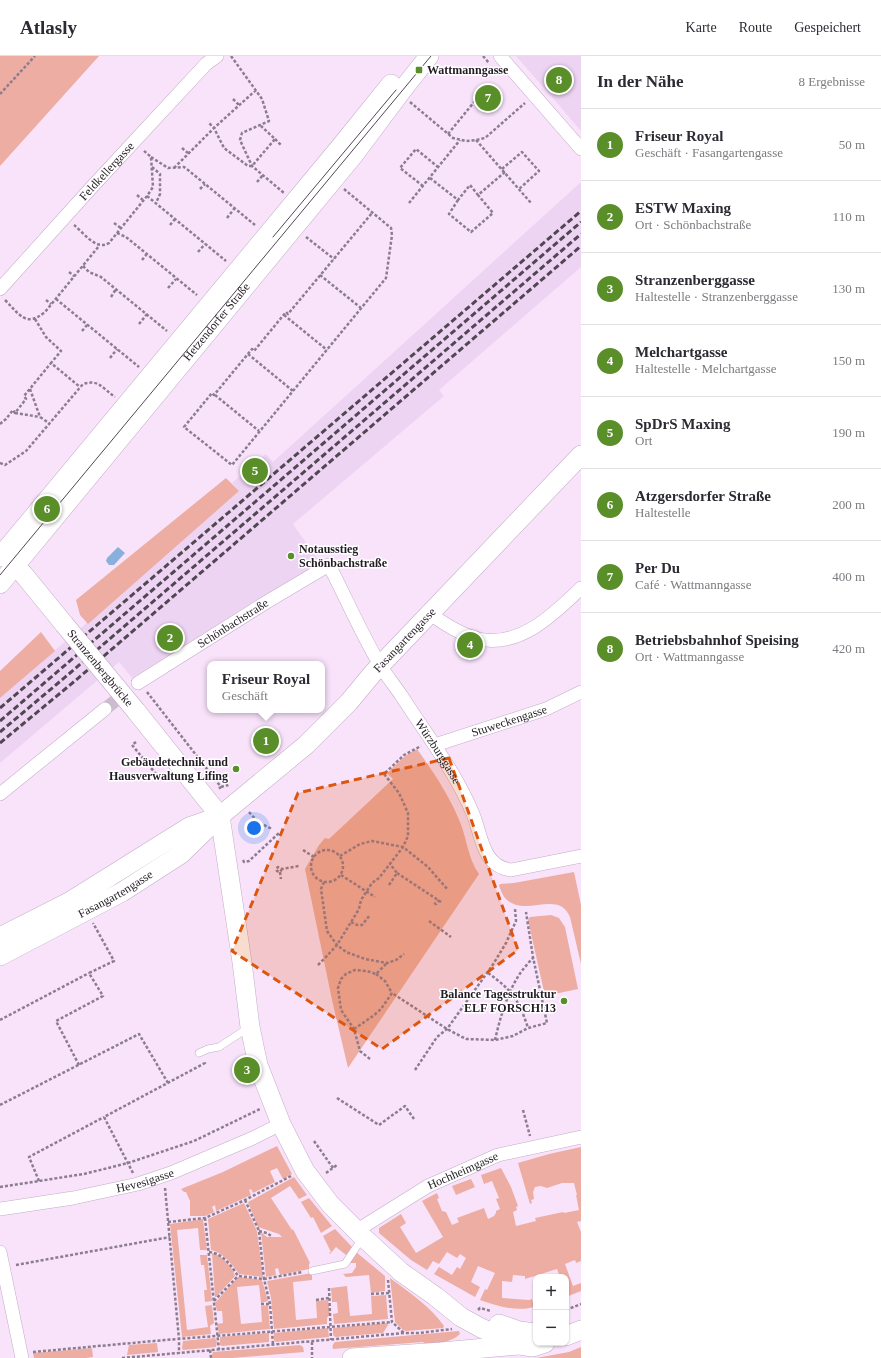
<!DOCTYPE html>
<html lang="de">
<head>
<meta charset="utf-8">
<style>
  :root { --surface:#fff; --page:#f7f7f7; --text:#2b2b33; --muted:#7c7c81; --line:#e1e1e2; --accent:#598e29 }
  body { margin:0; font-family:"Times New Roman",serif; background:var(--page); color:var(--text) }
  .controls { position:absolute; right:12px; bottom:12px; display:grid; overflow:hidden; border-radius:8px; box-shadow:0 1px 3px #0004 }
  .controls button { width:36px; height:36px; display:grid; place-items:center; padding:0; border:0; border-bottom:1px solid var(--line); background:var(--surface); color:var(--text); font:20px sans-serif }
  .you { position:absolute; left:254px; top:772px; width:14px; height:14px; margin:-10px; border:3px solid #fff; border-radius:50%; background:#1a73e8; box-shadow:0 0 0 6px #1a73e833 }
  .badge { display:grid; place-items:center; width:26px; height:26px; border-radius:50%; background:var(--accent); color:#fff; font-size:13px; font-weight:700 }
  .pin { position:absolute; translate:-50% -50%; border:2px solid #fff; box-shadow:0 1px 4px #0006 }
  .popup { position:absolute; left:207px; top:605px; width:118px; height:52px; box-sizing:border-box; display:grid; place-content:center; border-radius:8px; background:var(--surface); filter:drop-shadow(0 1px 3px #0005); font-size:13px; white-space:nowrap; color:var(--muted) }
  .popup b { font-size:15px; color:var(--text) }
  .popup::after { content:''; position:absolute; left:50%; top:100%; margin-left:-8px; border:8px solid transparent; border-top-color:var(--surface) }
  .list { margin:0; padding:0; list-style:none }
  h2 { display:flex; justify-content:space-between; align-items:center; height:52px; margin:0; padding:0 16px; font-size:17px }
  h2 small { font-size:13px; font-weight:400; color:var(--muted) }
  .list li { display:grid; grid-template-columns:26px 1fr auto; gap:12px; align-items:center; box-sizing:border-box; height:72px; padding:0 16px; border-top:1px solid var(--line) }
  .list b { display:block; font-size:15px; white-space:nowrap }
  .list p { margin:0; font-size:13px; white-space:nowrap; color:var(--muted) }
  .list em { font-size:13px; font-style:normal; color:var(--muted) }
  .map { position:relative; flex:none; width:581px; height:1302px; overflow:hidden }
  header { display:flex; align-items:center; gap:24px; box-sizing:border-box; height:56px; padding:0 20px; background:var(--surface); border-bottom:1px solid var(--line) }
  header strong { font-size:19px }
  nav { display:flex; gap:22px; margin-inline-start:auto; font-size:14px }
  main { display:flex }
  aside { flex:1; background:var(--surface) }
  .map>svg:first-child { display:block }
  .built { fill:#eed4f3 }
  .green { fill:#edada2 }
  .water { fill:#89afdc }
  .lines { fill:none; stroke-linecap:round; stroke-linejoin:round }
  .street-tunnel { stroke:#cdbbd0; stroke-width:13; stroke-dasharray:13 6; stroke-linecap:butt }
  .lane-casing { stroke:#c1adc5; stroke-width:8 }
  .street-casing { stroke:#c1adc5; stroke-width:14 }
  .secondary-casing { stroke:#c1adc5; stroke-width:20 }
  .path { stroke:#8c7d8e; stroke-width:2.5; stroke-dasharray:3 2; stroke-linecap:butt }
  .lane { stroke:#fff; stroke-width:7 }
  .street { stroke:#fff; stroke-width:13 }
  .secondary { stroke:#fff; stroke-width:19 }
  .tram { stroke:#514753; stroke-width:1 }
  .rail { stroke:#514753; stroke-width:3; stroke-dasharray:6 3; stroke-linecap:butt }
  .secondary-bridge-casing { stroke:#c1adc5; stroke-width:20; stroke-linecap:butt }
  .secondary-bridge { stroke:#fff; stroke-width:19 }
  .marked { fill:#de560d; fill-opacity:0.2; stroke:#de560d; stroke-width:3; stroke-dasharray:8 5; stroke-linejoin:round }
  .poi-dot { fill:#598e29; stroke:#fff; stroke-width:1.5 }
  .labels { text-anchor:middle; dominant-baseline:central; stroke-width:3; stroke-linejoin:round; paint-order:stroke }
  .poi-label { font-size:12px; font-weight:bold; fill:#231b24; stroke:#fff; text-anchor:start }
  .street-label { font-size:12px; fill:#231b24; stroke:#fff }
</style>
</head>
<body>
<header>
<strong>Atlasly</strong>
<nav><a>Karte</a><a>Route</a><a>Gespeichert</a></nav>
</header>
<main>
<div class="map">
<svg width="581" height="1302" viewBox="0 0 581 1302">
  <rect width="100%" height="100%" fill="#f8e3fb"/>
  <path class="built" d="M516,0H581V75L558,48Z
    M581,126V211L439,334L444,340L293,468L320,507L132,622L119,606L0,707V642L239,435L232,427L266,398L273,406Z"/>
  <path class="green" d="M0,0H99L0,110Z
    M226,422L239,435L88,568L80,559L76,544Z
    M41,576L55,595L0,642V615Z
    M417,693C434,717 449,739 460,766C467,783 468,803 479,818L348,1012L332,944L305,813L319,789L325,782L329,783L393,723L387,717L405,700Z
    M574,816L581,849V908L570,861C558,833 526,862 506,843C502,839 501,834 499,830L500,828L514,827Z
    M551,859L559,862L565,871L578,933L545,940L528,864L530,861Z
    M277,1090L292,1118L283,1123L277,1112L270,1115L275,1126L253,1137L251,1133L249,1134L251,1139L216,1155L215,1149L212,1151L214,1156L205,1160H190V1145L186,1136H184L181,1133L223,1116Z
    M581,1091V1165L577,1166L581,1176V1205L576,1207L575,1204L565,1208L573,1230L581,1227V1235L566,1241V1231L568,1230L566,1221H560L557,1213L525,1223V1220L513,1219L512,1226L502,1225V1242L529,1244L532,1243L534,1251C516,1256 497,1250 480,1244L485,1233L487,1234L495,1217L478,1210L471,1226L480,1231L475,1241L434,1218L439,1211L452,1219L457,1211L460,1213L466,1202L460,1198L457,1202L447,1196L439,1208L433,1205L427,1214L411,1204L379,1177V1172L401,1158L406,1167L400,1171L416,1197L443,1181L422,1145L437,1137L439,1142L437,1143L442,1155L446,1156L452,1169L459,1166L457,1162L484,1152L488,1163L494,1160L496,1157V1155L500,1153L496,1143L499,1142L492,1125L484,1128L481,1119L501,1112L511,1131L518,1150L516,1151L517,1154L513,1156L516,1170L536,1165L535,1162L563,1156L564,1157L579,1154L576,1139H577L574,1127H562L547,1132L541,1130L535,1131L533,1136L534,1143L531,1144L532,1147L530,1148L518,1107L549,1098Z
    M294,1121L307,1139L299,1143L290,1130L271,1142L292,1174L293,1173L310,1207L309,1208V1213L280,1219L278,1212L275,1213L276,1219L266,1221L261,1176L267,1181H282L279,1178L258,1171L248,1146Z
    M471,1123L475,1131L456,1139L452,1130Z
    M309,1142L332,1170L321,1177L313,1161L311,1162L301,1146Z
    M244,1147L257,1175L263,1221L239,1218C232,1208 224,1197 211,1194L208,1163Z
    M203,1163L207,1194H200L198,1172L177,1174L187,1274L208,1271L205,1250L212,1249L214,1267L210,1270L211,1278L182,1281L170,1168Z
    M335,1173L352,1191L346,1199L336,1191L330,1198L329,1197L331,1196L323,1180Z
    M356,1196L385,1220V1235L371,1237L369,1219L346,1221L343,1218L352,1217L356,1211V1207H348Z
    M212,1197C222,1200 232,1210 235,1220L216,1241H215Z
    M200,1199H207L212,1245L205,1246L204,1234H207L204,1209H201Z
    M312,1217V1224L293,1226L296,1264L317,1262L316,1245L328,1244L330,1258L327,1262V1268L274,1273L271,1242L267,1225Z
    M238,1221L262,1224L268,1245L261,1247L259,1229L237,1231L241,1268L262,1266L261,1250L268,1249L270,1273L219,1278L217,1268L223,1267L222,1255H217L215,1247Z
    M390,1222C410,1237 430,1250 444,1270L443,1272L406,1275L403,1274L395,1266Z
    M347,1230L350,1260L372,1258L371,1240L386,1239L388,1263L334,1268L333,1258L338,1257L337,1246H332L331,1232Z
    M387,1267L388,1269L383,1277L335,1281L333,1279V1272Z
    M328,1272L329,1281L275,1286L274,1284V1277Z
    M459,1275L460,1278C452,1286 437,1288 426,1289L423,1286L333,1293C332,1290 333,1288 335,1286Z
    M269,1277V1286L222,1290L220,1289V1281Z
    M215,1282L217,1286L216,1291L183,1294L182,1292L183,1285Z
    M157,1287L158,1296L127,1299L129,1289Z
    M300,1289L303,1291L304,1296L232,1302H212V1299L213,1296Z
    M581,1291V1302H536L569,1296Z
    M92,1292L93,1301L86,1302H34L33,1297Z"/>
  <path class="water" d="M118,491L125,497L114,509H109L106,505L107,502Z"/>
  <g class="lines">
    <path class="street-tunnel" d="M105,653L138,627"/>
    <defs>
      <path id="lane" d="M199,997L208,993L219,991L248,972
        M312,1215L345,1208L363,1181"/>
      <g id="street">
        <path d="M500,0L581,93"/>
        <path id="s1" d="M0,233L91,132L206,8L217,0"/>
        <path d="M430,558C445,568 461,579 479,583C520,592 554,558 581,532"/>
        <path id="s2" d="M138,627L265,547L329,509C346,542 361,577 380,609C386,619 394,629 401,639C426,678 455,715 473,758C482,780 482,810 511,814L581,800"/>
        <path id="s3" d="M435,689L546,653L581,636"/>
        <path d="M0,738L105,653"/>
        <path id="s4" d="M0,1153L73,1142L138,1128L171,1117L253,1082L281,1068"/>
        <path id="s5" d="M356,1175L428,1130L498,1099L581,1081"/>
        <path d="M0,1196L22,1302"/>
      </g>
      <g id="secondary">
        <path d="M6,500L24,519L64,568"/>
        <path d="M0,501L341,90L391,28"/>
        <path id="s6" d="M0,528L353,100L403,33L429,0"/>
        <path d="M136,655L220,760L242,906L250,971L258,1009L281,1068L305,1115L330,1148L363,1181L401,1216L435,1240L461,1261L481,1272L520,1289L533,1291L545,1287"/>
        <path d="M0,881L69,846L189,771L215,762"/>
        <path id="s7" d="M0,900L122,836L181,798L220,760L306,689L349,646L373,617L581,399"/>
        <path d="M499,1268L519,1275L536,1277"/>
        <path d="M566,1280L581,1274"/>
        <path d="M352,1302L441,1296L518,1289"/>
      </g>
    </defs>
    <use href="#lane" class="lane-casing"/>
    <use href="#street" class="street-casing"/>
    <use href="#secondary" class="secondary-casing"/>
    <path class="path" d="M231,0L262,43L269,65L242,77L240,84L252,110L284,137
      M483,0L489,7
      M256,34L214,72L224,92L248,110H252L275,83L261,70
      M0,38L35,0
      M233,43L239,49
      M410,46L453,82L466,85L476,84L485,82L525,47
      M448,78L479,40
      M275,83L281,89
      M476,84L531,147
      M182,92L188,97
      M151,101L168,112L184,111L188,114L255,169
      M152,111L160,118V138L156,147
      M174,112L214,72L208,66
      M502,113L522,96L539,115L519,133
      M430,122L458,144L470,129L478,139L505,116
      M257,126L263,119
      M423,130L400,112L416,93L438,111
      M200,133L205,128
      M344,133L391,172L392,179L386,222L232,409L184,371L212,337L214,339L252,293L254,295L286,256L288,258L372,157
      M137,139L144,145
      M147,140L226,205
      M458,144L449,158L471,176L493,157L478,139
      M409,147L460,84
      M227,162L234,153
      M114,167L121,172
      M74,169C84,177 96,195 109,187L147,140L153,131L151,101L143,94
      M170,169L175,163
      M117,177L126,181L197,239
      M306,181L334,203
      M198,196L205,188
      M142,204L146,199
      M83,210L89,216L101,221L167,275
      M69,216L74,220
      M320,219L361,252
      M168,232L176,223
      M111,241L116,233
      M56,243L139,311
      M5,244C19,258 26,272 45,256L99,190
      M46,244L51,248
      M284,259L327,294
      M35,263L46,281L61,295L51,307L80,331
      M139,268L147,258
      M82,275L87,269
      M248,298L293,335
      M110,302L117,293
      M30,333L40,361L49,367
      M215,339L259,375
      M15,357L40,361
      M0,368L6,363L13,354L15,357L26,343L24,340L51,307
      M0,407L5,409L26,395L83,328C99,323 102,332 115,341
      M147,636L221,731L218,733
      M136,686L132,689L161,724
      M221,731L227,729L228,731
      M249,756L258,766L272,773
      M311 810a16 16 0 1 1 32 0a16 16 0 1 1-32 0Z
      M303,794L314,801
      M340,800L360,788L372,785L403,791L428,811L448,834
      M243,804L244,806L249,805L279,777
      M282,813L280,816L277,815L276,813L278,811L282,813L299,810
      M280,816L281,823
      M397,817L441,846
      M341,819L375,841
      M324,826L321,833L327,875L337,889L346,896L365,903L387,907L396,904L404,898
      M389,829L397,817L390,808
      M434,847L436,848L439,844
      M429,865L451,881
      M351,866L357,869H362L370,859
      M318,909L325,902L337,889L359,853L361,844L372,827L379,822L403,791L408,780V757L399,737L384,718L404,699L421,690
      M488,917C512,934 519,944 528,972
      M376,918L385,925L392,937
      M0,964L89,917
      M354,973L373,960L381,953L392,937L447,973L466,983L495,984L513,980L528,972L547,967L533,901L526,856
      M495,984C500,962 507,938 519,919C523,913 528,907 533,902
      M370,1003L360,995L354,973L341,954L338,932L341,923L346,918L355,914L367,915L376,918L387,907
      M79,1009L56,965L103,940L89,917L114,905L93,867
      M415,1014L437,981L447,973L492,910L506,887L516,865L515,853
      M337,1042L379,1069L405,1050L414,1063
      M0,1049L139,978L168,1027
      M523,1054L530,1080
      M314,1085L333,1112
      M133,1117L104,1061L205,1007L204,1005
      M326,1117L337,1109
      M39,1125L29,1101L104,1061
      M0,1131L84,1118L128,1107L194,1085L260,1053
      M165,1132L179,1283V1297
      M245,1144L259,1175L264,1223L270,1248L273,1289
      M205,1162L219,1294
      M168,1166L205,1162L245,1144L291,1120
      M259,1175L267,1177L271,1180
      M209,1196C222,1197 231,1209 238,1220L264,1223L303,1216
      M16,1209L170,1181
      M388,1224L392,1266L404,1277
      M329,1232L331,1284
      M371,1238L389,1237
      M316,1244L329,1242
      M214,1245L238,1220
      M261,1248H270
      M478,1254L480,1252L491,1255
      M566,1254L581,1248
      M312,1286V1302
      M210,1294L211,1302
      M33,1296L165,1284L392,1266
      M122,1302L404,1277H419L452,1273"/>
    <use href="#lane" class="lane"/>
    <use href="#street" class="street"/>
    <use href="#secondary" class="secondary"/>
    <path class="tram" d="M273,181L396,34
      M0,519L431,0"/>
    <path class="rail" d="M0,652L581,155
      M0,665L581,166
      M0,676L70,617L581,178
      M0,687L76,624L581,190"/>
    <defs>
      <g id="secondary-bridge">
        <path id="s8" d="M64,568L136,655"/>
      </g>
    </defs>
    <use href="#secondary-bridge" class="secondary-bridge-casing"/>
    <use href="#secondary-bridge" class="secondary-bridge"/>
  </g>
  <path class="marked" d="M449,702L518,894L382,993L232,895L298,737Z"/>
  <g class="poi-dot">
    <rect x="415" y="10" width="8" height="8" rx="2"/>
    <circle cx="291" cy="500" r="4"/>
    <circle cx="236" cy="713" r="4"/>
    <circle cx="564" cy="945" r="4"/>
  </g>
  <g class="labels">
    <g class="poi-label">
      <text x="427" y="14">Wattmanngasse</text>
      <text x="299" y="493">Notausstieg<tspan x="299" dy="14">Schönbachstraße</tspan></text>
      <text x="228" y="706" text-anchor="end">Gebäudetechnik und<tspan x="228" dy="14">Hausverwaltung Lifing</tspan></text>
      <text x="556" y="938" text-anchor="end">Balance Tagesstruktur<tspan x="556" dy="14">ELF FORSCH!13</tspan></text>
    </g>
    <g class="street-label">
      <text stroke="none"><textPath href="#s1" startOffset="159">Feldkellergasse</textPath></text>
      <text stroke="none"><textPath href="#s6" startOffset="340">Hetzendorfer Straße</textPath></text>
      <text stroke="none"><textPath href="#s2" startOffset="112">Schönbachstraße</textPath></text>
      <text stroke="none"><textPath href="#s7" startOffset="518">Fasangartengasse</textPath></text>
      <text stroke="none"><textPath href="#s8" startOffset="57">Stranzenbergbrücke</textPath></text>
      <text stroke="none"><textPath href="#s3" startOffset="78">Stuweckengasse</textPath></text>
      <text stroke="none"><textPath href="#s2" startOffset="441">Würzburggasse</textPath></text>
      <text stroke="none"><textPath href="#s7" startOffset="131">Fasangartengasse</textPath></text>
      <text stroke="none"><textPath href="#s5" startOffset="123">Hochheimgasse</textPath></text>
      <text stroke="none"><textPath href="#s4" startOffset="148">Hevesigasse</textPath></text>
    </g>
  </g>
</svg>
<div class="controls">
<button>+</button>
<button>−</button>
</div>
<div class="you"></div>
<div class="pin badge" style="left:266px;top:685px">1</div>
<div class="popup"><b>Friseur Royal</b>Geschäft</div>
<div class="pin badge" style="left:170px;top:582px">2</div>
<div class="pin badge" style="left:247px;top:1014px">3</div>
<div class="pin badge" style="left:470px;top:589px">4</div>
<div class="pin badge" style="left:255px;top:415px">5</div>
<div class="pin badge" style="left:47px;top:453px">6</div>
<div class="pin badge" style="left:488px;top:42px">7</div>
<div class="pin badge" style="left:559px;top:24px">8</div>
</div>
<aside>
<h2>In der Nähe<small>8 Ergebnisse</small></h2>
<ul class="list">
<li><span class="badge">1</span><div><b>Friseur Royal</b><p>Geschäft · Fasangartengasse</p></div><em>50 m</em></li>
<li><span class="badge">2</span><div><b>ESTW Maxing</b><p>Ort · Schönbachstraße</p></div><em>110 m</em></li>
<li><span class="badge">3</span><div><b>Stranzenberggasse</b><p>Haltestelle · Stranzenberggasse</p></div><em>130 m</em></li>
<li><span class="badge">4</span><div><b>Melchartgasse</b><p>Haltestelle · Melchartgasse</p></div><em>150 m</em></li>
<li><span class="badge">5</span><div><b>SpDrS Maxing</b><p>Ort</p></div><em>190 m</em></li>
<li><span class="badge">6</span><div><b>Atzgersdorfer Straße</b><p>Haltestelle</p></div><em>200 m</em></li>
<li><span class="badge">7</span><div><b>Per Du</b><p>Café · Wattmanngasse</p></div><em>400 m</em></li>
<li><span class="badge">8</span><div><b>Betriebsbahnhof Speising</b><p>Ort · Wattmanngasse</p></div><em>420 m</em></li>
</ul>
</aside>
</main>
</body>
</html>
